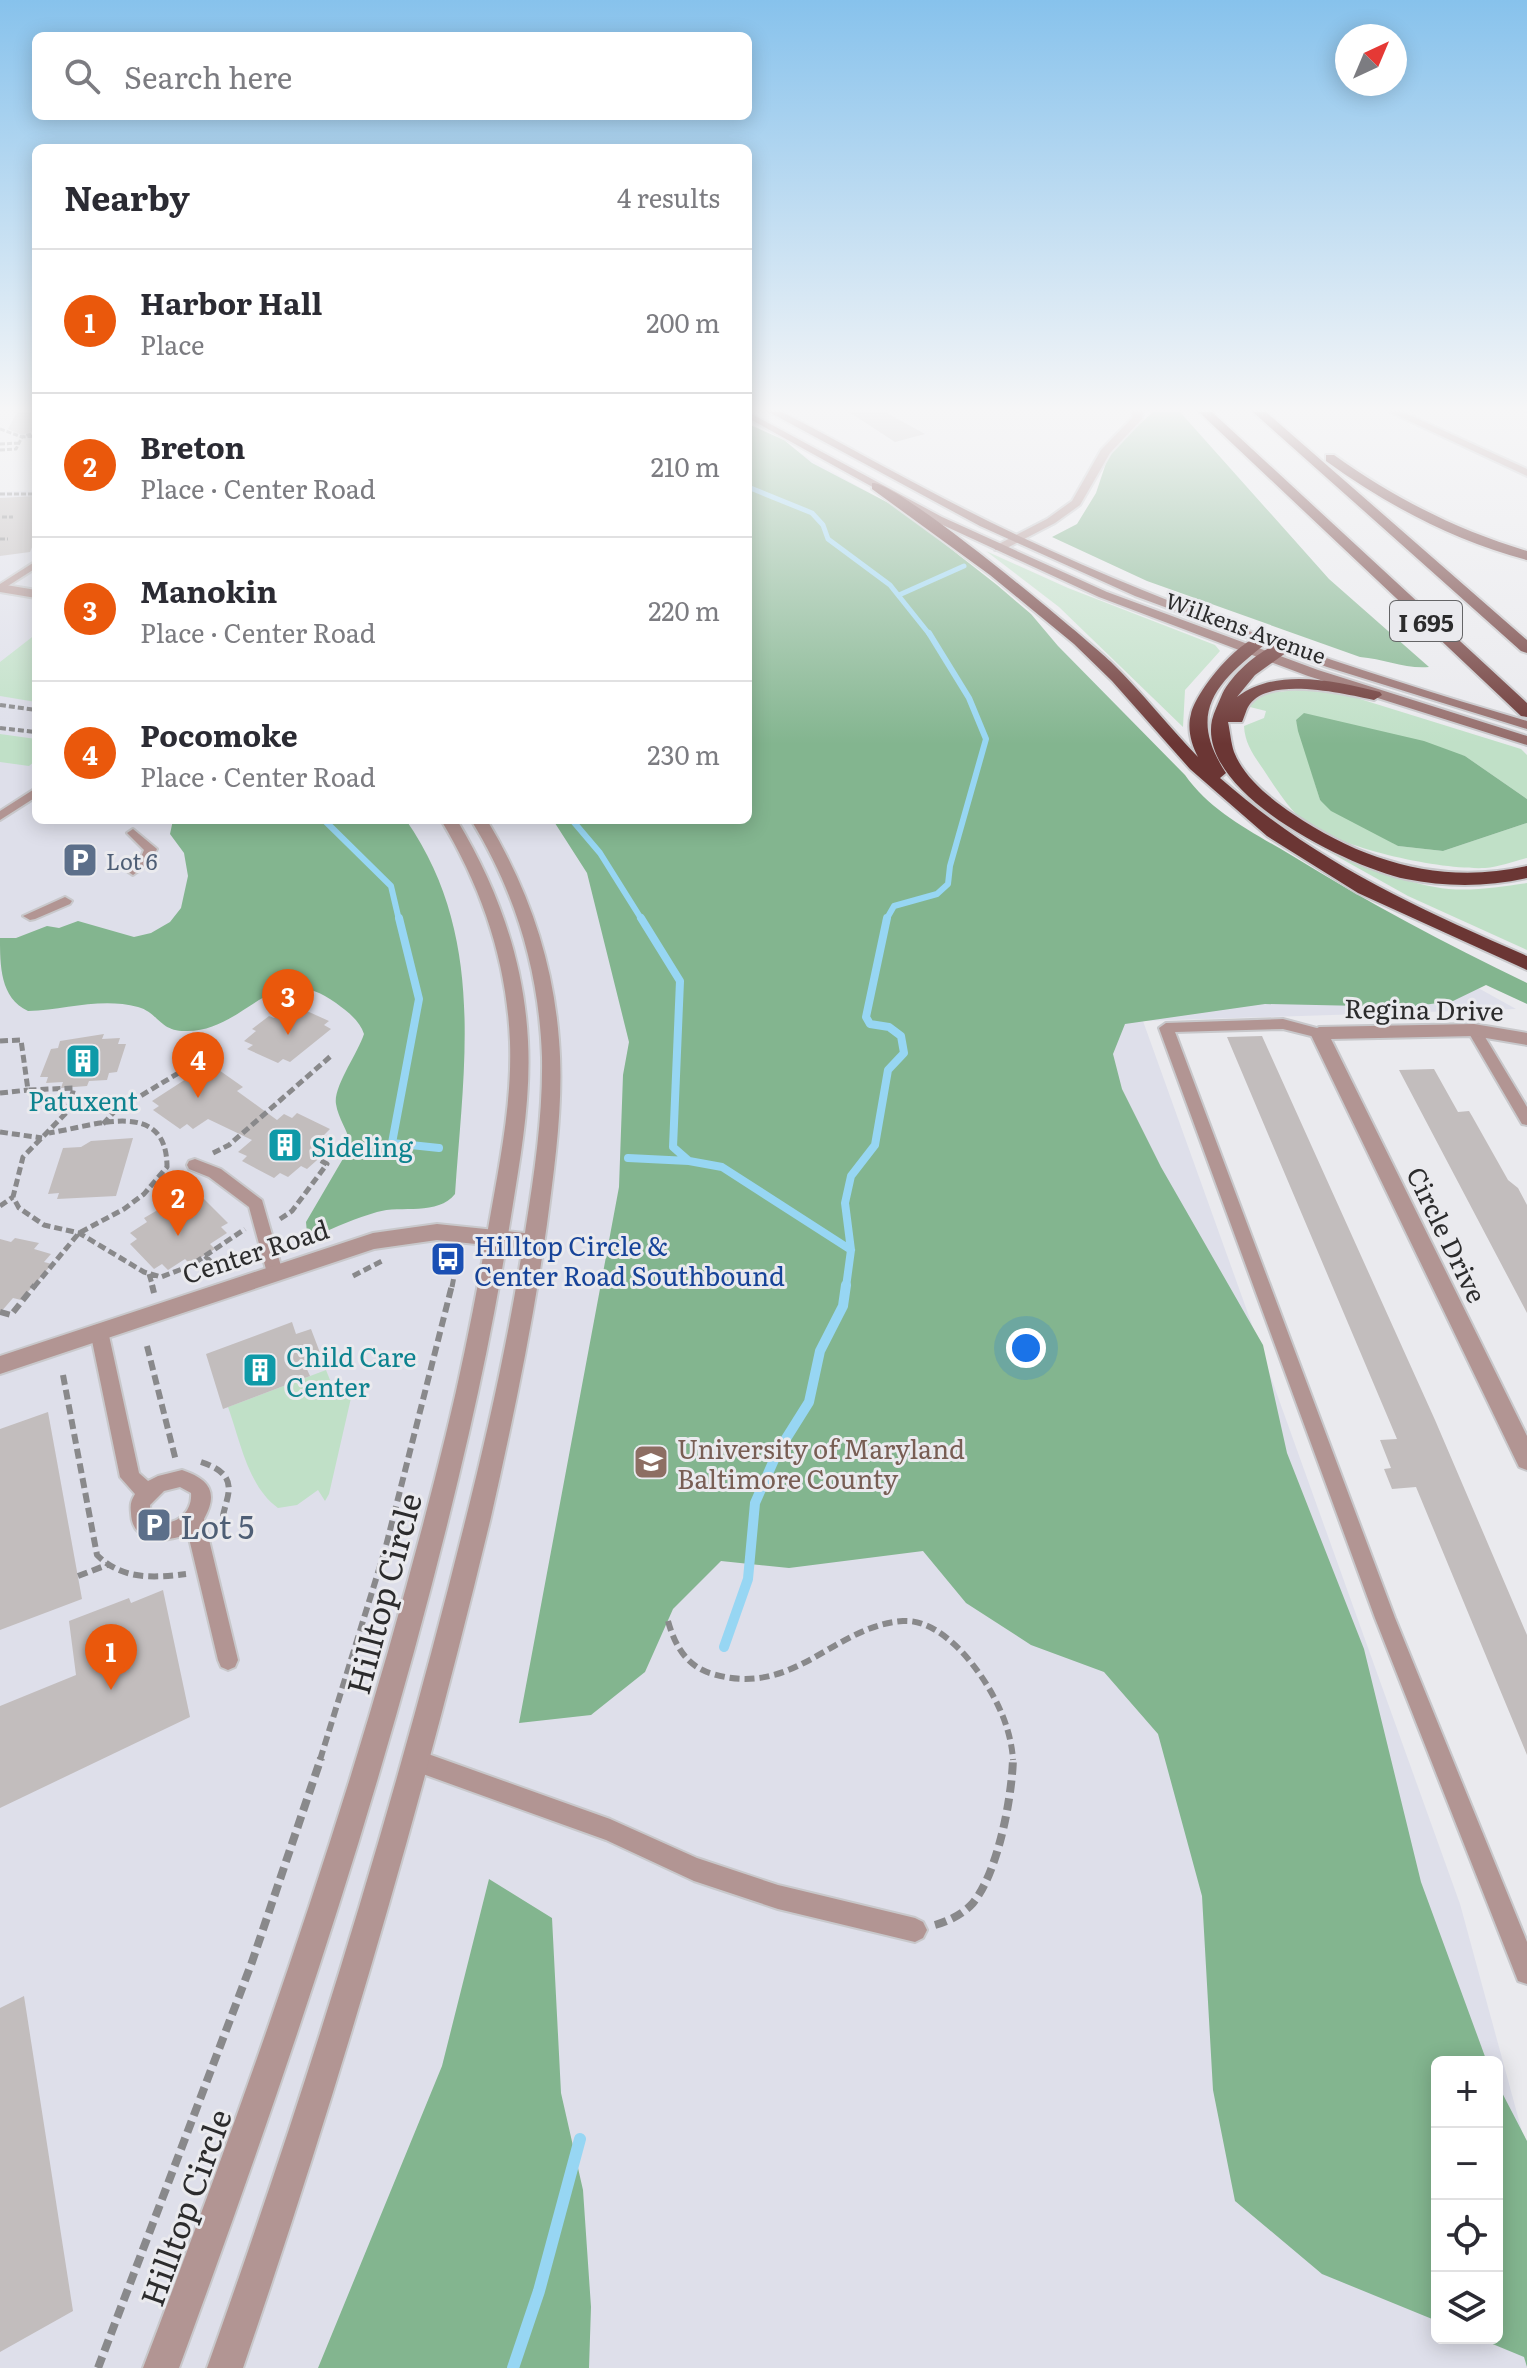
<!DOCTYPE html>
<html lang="en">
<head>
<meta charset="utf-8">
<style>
  :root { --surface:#fff; --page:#f2f2f3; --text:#2b2b33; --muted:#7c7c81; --line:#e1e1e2; --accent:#ea580c }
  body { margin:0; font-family:Literata,serif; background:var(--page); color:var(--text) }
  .controls { position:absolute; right:24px; bottom:24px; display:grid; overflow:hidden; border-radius:12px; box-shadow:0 4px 20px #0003 }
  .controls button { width:72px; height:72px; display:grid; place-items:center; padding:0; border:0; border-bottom:2px solid var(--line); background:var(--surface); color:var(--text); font:40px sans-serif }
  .compass { position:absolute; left:1335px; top:24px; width:72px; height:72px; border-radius:50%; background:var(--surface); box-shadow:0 4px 20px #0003; rotate:44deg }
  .you { position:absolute; left:1026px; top:1348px; width:28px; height:28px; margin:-20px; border:6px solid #fff; border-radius:50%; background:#1a73e8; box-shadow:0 0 0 12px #1a73e833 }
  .badge { display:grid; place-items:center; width:52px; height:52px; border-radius:50%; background:var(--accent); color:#fff; font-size:26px; font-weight:700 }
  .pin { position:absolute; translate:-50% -66px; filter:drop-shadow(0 2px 4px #0008) }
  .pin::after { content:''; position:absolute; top:42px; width:28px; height:24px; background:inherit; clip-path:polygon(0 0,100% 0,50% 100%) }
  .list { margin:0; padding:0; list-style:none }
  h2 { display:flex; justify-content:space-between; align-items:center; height:104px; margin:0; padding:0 32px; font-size:34px }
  h2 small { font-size:26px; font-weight:400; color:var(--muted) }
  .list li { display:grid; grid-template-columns:52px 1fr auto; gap:24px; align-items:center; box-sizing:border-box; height:144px; padding:0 32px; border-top:2px solid var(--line) }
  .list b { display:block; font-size:30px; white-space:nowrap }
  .list p { margin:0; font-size:26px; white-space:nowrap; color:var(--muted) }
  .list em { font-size:26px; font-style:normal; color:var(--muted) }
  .icon { flex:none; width:44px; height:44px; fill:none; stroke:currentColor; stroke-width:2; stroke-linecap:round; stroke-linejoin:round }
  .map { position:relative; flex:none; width:1527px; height:2368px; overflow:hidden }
  .search { position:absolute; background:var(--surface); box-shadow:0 4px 20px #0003; left:32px; top:32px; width:720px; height:88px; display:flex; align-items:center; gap:20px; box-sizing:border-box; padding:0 28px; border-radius:12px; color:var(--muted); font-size:30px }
  .panel { position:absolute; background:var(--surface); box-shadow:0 4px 20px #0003; left:32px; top:144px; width:720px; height:680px; border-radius:12px }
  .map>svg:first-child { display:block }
  .built { fill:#dedfea; fill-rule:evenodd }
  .green { fill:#c0e0c7 }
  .forest { fill:#83b58f }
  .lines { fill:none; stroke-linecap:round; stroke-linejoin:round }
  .stream-far4 { stroke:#97d6f3; stroke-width:5 }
  .stream-far3 { stroke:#97d6f3; stroke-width:6 }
  .stream-far2 { stroke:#97d6f3; stroke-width:8 }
  .stream-far1 { stroke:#97d6f3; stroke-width:10 }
  .stream { stroke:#97d6f3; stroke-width:12 }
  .building { fill:#c2bdbd }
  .service-casing { stroke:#c8c8cb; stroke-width:4 }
  .minor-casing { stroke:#c8c8cb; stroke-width:4 }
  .tertiary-casing { stroke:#c8c8cb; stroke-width:4 }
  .secondary-casing { stroke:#c8c8cb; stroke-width:4 }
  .motorway-casing { stroke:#c8c8cb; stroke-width:4 }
  .path-far4 { stroke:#89898b; stroke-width:3; stroke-dasharray:5 2; stroke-linecap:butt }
  .path-far3 { stroke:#89898b; stroke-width:4; stroke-dasharray:6 3; stroke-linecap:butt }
  .path-far2 { stroke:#89898b; stroke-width:5; stroke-dasharray:8 4; stroke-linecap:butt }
  .path-far1 { stroke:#89898b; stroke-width:6; stroke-dasharray:10 5; stroke-linecap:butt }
  .path { stroke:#89898b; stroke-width:8; stroke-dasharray:12 6; stroke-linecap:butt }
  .service { fill:#b29593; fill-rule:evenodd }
  .minor { fill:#b29593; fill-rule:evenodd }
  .tertiary { fill:#b29593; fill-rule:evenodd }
  .secondary { fill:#946c6a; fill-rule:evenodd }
  .motorway { fill:#6b3634; fill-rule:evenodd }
  .labels { text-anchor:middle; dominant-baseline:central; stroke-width:6; stroke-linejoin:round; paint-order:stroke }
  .far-street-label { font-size:22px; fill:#2c2c2d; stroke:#eaeaee }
  .far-service-label { font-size:22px; fill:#4e5e75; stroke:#eaeaee; text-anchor:start }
  .shield { fill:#eaeaee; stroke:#656567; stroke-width:2 }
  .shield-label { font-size:24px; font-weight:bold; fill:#2c2c2d }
  .street-label { font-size:26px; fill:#2c2c2d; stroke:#eaeaee }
  .culture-label { font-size:26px; fill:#0d838f; stroke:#eaeaee; text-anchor:start }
  .transit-label { font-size:26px; fill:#164399; stroke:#eaeaee; text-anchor:start }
  .education-label { font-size:26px; fill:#785e54; stroke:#eaeaee; text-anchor:start }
  .near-service-label { font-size:32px; fill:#4e5e75; stroke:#eaeaee; text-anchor:start }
  .near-street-label { font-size:32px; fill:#2c2c2d; stroke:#eaeaee }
</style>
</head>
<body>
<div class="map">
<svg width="1527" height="2368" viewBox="0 0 1527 2368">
  <rect width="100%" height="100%" fill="#eaeaee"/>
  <path class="built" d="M748,423L894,507L862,514L1313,896L1516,1009L1143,1021L1460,1904L1527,2150V2368H0V492L36,490V820H748ZM1437,2062H1497V2338H1437Z"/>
  <path class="green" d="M986,551L1068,588L1215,645L1220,651L1185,690L1183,727L1059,607Z
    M36,634V702L0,696V662Z
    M1307,689L1344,694L1521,749L1527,755V799L1465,756L1296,720L1320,800L1398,846L1443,851L1527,823V858C1514,861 1499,867 1485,868C1440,870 1343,849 1306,823C1291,812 1277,790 1267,775C1256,758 1245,746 1244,726L1264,718L1266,711L1246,706L1268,693Z
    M0,734L36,739V760L29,766L0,762Z
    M1297,834C1340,857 1386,878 1435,887C1465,893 1497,887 1527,883V950L1408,896Z
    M326,1370L334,1390L346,1386L351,1398L329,1494L325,1501L318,1490L297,1505L278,1508C248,1487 240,1440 228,1407Z"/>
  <path class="forest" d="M1153,412H1180L1329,579L1429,667C1405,669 1384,659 1360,657L1147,581L1052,537L1077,524L1096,493L1110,451Z
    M748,424L784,440L812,463L900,509L997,585L1031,614L1058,646L1185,775C1211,812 1252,832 1291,855C1367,902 1446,944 1527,983V1004L1486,985L1453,1001L1408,1007L1265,1004L1125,1024L1113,1054L1122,1089L1161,1167L1263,1345L1287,1453L1364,1649L1421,1882L1487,2062H1437V2321L1322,2274L1235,2201L1213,2090L1202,1896L1158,1734L1104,1672L1031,1645L966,1603L923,1551L789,1568L721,1561L673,1609L645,1672L591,1715L519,1723L619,1187L623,1075L629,1042L587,873L553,820H748Z
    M1304,713L1424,741L1465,756L1527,799V823L1443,851L1398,846L1331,811L1320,800L1298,731L1296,720Z
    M173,820H406C486,935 464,1063 455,1194C438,1216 401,1205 377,1212C356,1218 336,1227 317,1235L307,1233L306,1222L351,1145C348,1131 338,1118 336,1104C333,1087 358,1053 364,1034C360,1021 347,1011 336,1003C271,956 246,1033 185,1031C159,1031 159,1013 138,1007C100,997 66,1010 28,1011C0,998 0,965 0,938H16L47,926L59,928L78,921L134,937L151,933L170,922L181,908L188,876L184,853L170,834Z
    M489,1879L552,1918L561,2093L583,2190L591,2307L589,2368H318L442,2066Z
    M1497,2083L1527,2141V2367L1524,2357L1478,2338H1497Z"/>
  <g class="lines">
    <path class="stream-far4" d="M748,487L812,513L823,525L828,539L890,585L930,635
      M899,595L964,566"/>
    <path class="stream-far3" d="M324,820L391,886L399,920
      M572,820L600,853L642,920
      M886,920L894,906L937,894L948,884L950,866L986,739L969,698L929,633"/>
    <path class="stream-far2" d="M399,918L419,999L392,1143L439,1148
      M641,918L680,981L673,1147L689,1161L722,1167L851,1250
      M628,1158L689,1161
      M846,1287L851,1250L845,1203L851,1176L875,1145L888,1070L904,1053L901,1036L889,1027L870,1024L866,1017L887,918"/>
    <path class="stream-far1" d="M724,1647L748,1579L755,1503L777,1453L809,1402L820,1351L843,1306L846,1285"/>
    <path class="stream" d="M513,2368L539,2291L580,2139"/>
  </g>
  <path class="building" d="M17,412H36V430L22,435L8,429Z
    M849,412H885L925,434L895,442Z
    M36,496V538L30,552L0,556V498Z
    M298,1007L329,1021L324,1025L331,1029L290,1062L283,1059L278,1063L247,1049L253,1045L244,1041L256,1031L252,1029L269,1016L274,1018L286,1008L293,1011Z
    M104,1034L102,1039L120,1038L118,1044H126L117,1072L109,1073L107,1080L89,1081L87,1086L61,1088L63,1082L46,1083L48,1077H40L51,1049L58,1048L60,1041Z
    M1262,1036L1435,1420L1527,1635V1755L1416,1487L1392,1489L1384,1469L1391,1468L1380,1440L1397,1439L1227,1037Z
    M203,1068L209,1072L216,1068L243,1087L237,1091L277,1120L284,1114L292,1118L297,1113L330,1129L324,1135L332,1138L319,1150L325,1153L307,1169L301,1166L288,1177L280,1173L274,1178L242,1161L247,1156L238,1152L252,1140L208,1119L193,1129L187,1124L180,1129L153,1110L159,1106L152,1101Z
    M1434,1069L1458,1112L1469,1111L1472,1116L1508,1180L1518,1188L1527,1205V1313L1399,1070Z
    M133,1138L116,1196L57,1199L59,1193L48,1194L63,1148L81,1147L91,1141Z
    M190,1197L195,1203L203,1198L228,1223L221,1227L227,1233L210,1244L215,1249L190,1264L185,1259L168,1270L162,1264L154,1269L130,1244L137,1239L130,1233L147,1222L144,1218L168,1204L172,1208Z
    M15,1238L39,1243L34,1249L51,1254L44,1262L52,1264L21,1300L13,1298L0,1313V1239L11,1242Z
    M292,1322L296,1334L311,1329L322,1358L305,1365L310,1376L223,1409L206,1354Z
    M48,1412L82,1599L0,1630V1429Z
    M163,1590L190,1717L0,1808V1706L76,1675L69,1621L129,1598L131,1603Z
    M24,1996L73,2311L0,2352V2008Z"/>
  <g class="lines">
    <defs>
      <path id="service" d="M36,561V568L0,591V584Z
        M36,788V797L0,820V811Z
        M133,829L157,849L151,862L133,875L127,871L141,857L144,850L127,833Z
        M65,897L72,901L70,904L35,919L30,920L23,916Z
        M1283,1019L1324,1030L1326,1033L1319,1038L1283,1029L1175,1032L1395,1618L1527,1942V1984L1518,1981L1375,1618L1159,1028L1166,1023Z
        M1474,1025L1479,1027L1527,1107V1125L1522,1124L1467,1030Z
        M195,1159L221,1169L262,1200L283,1273L281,1278H269L267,1273L249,1207L209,1177L189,1169L187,1165L189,1161Z
        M99,1324L105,1326L108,1331L139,1473L148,1481L158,1476L182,1470C209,1479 219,1492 204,1519L238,1660L235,1667L228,1670L221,1667L218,1660L188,1534C165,1543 132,1544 131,1513C130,1504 131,1501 135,1494L120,1477L90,1331L93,1326ZM180,1487L191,1493C193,1515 170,1530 151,1519L150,1505L164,1491Z
        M417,1750L610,1819L697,1858L778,1885L915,1918L923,1922L927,1930L923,1938L915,1942L778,1909L694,1881L606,1840L409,1769L406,1761L409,1753Z"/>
      <path id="minor" d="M1133,412H1143L1142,419L1110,453L1080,505L1055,523L1003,550H995V546L1047,519L1072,501L1101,450L1132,418Z
        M1474,1024L1527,1033V1045L1474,1036L1331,1039L1527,1436V1470L1519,1467L1310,1033L1319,1027Z
        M437,1224L534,1234L541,1236L544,1242L541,1248L534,1250L437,1240L374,1249L0,1374V1356L373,1233Z"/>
      <path id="tertiary" d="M1390,412H1403L1527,469V476Z
        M0,584L36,590V598L0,592Z
        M441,820H457C498,888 524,961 528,1041C531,1098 521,1154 512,1210C500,1285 486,1359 469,1433C396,1752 292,2061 179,2368H143C260,2062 368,1753 446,1434C464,1361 478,1286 491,1212C501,1156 512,1099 510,1042C507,962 482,888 441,820Z
        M471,820H487C528,888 553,960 559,1040C564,1101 555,1163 547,1224C533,1323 513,1420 491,1517C422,1805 339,2088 243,2368H207C306,2091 393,1811 464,1526C489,1427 511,1327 526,1226C535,1170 543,1113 542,1057C539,971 516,893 471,820Z"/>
      <path id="secondary" d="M748,412L942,517L1107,592L1318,670L1527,736V745L1308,676L1099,597L934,521L748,418Z
        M769,412H782C861,453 938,498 1019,536C1182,613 1354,670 1527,721V729L1327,667L1135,596L980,526Z"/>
      <path id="motorway" d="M1199,412H1212L1527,703V717L1521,716Z
        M1253,412H1266L1527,640V653L1521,651Z
        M1326,455H1334C1394,498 1457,530 1527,551V560C1454,541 1387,505 1326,461Z
        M872,483C897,480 1083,636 1111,662C1142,692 1168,726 1198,757C1191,744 1187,728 1191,714C1196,691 1244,631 1268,636V642C1218,681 1185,711 1226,773L1220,778C1316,862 1412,906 1527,956V970L1358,893L1267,836L1190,769L1112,681L1074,644L990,575L872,489Z
        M1284,642L1290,644V650L1255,675L1237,697C1276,667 1336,681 1380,692L1382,695L1374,700C1346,694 1270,676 1250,704C1246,709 1245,716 1242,722H1228C1230,731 1231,743 1234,752C1244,778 1271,799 1293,814C1364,862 1442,885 1527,866V878C1487,887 1446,887 1406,879C1349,867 1197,793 1212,720C1214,712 1218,704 1221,697C1230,675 1261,648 1284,642Z"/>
    </defs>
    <use href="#service" class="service-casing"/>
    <use href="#minor" class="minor-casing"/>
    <use href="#tertiary" class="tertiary-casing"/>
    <use href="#secondary" class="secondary-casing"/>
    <use href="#motorway" class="motorway-casing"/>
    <path class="path-far4" d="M0,429L22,437L36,432
      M0,444L19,443
      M0,450L16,449L22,437L36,436
      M0,494H36
      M2,517H13
      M0,539H8"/>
    <path class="path-far3" d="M0,705L36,710
      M0,728L36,732"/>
    <path class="path-far2" d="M0,1041L21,1040L28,1090L74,1088L67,1112L23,1157L13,1197L19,1208L44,1225L79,1233L144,1272L161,1277L190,1266L245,1229
      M0,1093L28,1090
      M103,1124L114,1112L195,1063
      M0,1132L42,1138
      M213,1153L229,1145L332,1055
      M0,1206L13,1197
      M280,1219L292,1211L327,1164L318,1159
      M205,1256L221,1271
      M149,1274L153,1287
      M353,1276L384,1260
      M34,1287L79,1233L124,1209L144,1194L167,1167C167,1097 94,1126 49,1133
      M452,1287L457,1261L453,1252"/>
    <path class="path-far1" d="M152,1285L154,1293
      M0,1312L11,1315L35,1285
      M147,1346L176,1461
      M63,1375L97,1555C122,1580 153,1578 186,1574
      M201,1462C253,1479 214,1507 224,1533
      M78,1576L107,1565
      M668,1621C675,1646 687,1667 713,1674C795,1698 833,1626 903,1621C930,1619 958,1645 973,1665C994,1692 1011,1726 1013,1760
      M320,1760L385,1550L452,1285"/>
    <path class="path" d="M935,1925C949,1921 963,1914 973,1903C998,1872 1012,1798 1013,1758
      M98,2368L252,1962L321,1758"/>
    <use href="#service" class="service"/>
    <use href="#minor" class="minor"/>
    <use href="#tertiary" class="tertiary"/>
    <use href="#secondary" class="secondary"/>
    <use href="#motorway" class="motorway"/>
  </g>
  <linearGradient id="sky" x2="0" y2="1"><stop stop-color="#87c2ec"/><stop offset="0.55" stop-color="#f6f6f7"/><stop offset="1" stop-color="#f6f6f7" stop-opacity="0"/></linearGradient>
  <rect width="1527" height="744" fill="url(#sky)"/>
  <defs>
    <symbol id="parking-square" viewBox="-11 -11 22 22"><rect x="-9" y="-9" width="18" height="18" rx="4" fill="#5c6f8a" stroke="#eaeaee"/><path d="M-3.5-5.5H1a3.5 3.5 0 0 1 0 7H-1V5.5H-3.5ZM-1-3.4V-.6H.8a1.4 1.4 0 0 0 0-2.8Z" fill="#fff"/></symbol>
    <symbol id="building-square" viewBox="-11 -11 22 22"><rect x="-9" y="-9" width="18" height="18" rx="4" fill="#0f9aa8" stroke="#eaeaee"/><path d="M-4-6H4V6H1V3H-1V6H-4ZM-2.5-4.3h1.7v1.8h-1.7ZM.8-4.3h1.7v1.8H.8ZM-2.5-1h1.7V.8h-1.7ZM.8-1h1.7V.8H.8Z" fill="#fff"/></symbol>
    <symbol id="bus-square" viewBox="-11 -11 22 22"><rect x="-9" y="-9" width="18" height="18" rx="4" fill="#1a4fb4" stroke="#eaeaee"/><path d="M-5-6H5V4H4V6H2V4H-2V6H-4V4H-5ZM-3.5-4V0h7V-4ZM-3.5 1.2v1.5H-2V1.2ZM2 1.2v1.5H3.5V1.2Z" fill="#fff"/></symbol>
    <symbol id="university-square" viewBox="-11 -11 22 22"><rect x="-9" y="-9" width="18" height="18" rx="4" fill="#8d6e63" stroke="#eaeaee"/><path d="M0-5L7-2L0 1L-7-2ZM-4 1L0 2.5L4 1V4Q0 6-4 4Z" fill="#fff"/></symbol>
  </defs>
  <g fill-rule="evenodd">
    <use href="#parking-square" x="60" y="840" width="40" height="40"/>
    <use href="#building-square" x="63" y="1041" width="40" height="40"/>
    <use href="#building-square" x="265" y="1125" width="40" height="40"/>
    <use href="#bus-square" x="428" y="1239" width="40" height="40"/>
    <use href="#building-square" x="240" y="1350" width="40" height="40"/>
    <use href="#university-square" x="631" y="1442" width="40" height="40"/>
    <use href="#parking-square" x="134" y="1505" width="40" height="40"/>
  </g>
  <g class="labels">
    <g class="far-street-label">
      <text transform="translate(1246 627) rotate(20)">Wilkens Avenue</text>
    </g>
    <g class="far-service-label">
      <text x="106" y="860">Lot 6</text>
    </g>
    <rect class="shield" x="1390" y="601" width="72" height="40" rx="6"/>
    <g class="shield-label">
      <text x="1426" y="621">I 695</text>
    </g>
    <g class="street-label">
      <text transform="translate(1424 1008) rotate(1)">Regina Drive</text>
      <text transform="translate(1448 1234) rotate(64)">Circle Drive</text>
      <text transform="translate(255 1250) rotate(-18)">Center Road</text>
    </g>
    <g class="culture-label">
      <text x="83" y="1099" text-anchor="middle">Patuxent</text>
      <text x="311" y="1145">Sideling</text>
      <text x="286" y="1355">Child Care<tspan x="286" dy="30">Center</tspan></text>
    </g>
    <g class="transit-label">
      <text x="474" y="1244">Hilltop Circle &amp;<tspan x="474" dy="30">Center Road Southbound</tspan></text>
    </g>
    <g class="education-label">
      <text x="677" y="1447">University of Maryland<tspan x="677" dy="30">Baltimore County</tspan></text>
    </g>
    <g class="near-service-label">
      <text x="180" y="1525">Lot 5</text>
    </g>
    <g class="near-street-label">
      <text transform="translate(382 1593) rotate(-75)">Hilltop Circle</text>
      <text transform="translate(184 2207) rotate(-70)">Hilltop Circle</text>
    </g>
  </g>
</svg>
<div class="controls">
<button>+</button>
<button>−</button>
<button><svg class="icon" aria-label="locate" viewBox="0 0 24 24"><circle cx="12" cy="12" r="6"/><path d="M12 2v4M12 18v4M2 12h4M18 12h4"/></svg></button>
<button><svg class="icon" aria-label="layers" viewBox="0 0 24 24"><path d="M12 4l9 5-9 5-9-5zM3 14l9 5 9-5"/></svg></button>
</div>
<svg class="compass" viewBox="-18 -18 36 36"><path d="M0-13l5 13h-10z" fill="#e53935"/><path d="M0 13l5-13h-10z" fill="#7c7c81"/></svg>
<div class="you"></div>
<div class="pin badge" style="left:111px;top:1690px">1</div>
<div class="pin badge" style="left:178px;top:1236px">2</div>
<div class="pin badge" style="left:288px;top:1035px">3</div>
<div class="pin badge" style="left:198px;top:1098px">4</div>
<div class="search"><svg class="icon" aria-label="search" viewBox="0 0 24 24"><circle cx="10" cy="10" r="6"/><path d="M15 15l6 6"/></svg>Search here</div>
<section class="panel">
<h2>Nearby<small>4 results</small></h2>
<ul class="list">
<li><span class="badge">1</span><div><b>Harbor Hall</b><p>Place</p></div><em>200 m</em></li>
<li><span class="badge">2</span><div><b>Breton</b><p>Place · Center Road</p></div><em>210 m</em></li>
<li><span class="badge">3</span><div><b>Manokin</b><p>Place · Center Road</p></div><em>220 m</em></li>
<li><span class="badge">4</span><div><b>Pocomoke</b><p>Place · Center Road</p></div><em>230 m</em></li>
</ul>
</section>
</div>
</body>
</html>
